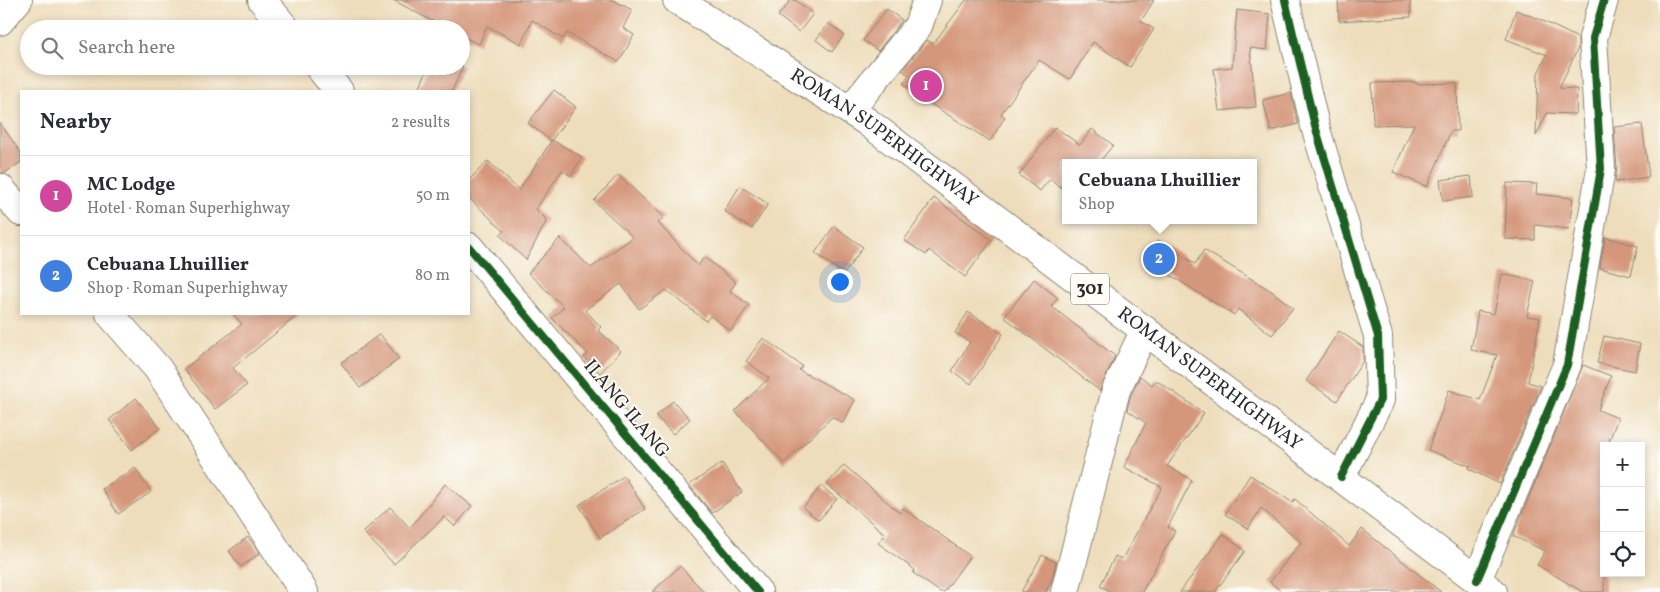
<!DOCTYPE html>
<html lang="en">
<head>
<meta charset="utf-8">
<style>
  :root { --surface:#fff; --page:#f7f7f7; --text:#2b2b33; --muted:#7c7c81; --line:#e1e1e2; --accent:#c8321e }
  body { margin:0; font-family:Vollkorn,serif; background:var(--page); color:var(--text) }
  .controls { position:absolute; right:15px; bottom:15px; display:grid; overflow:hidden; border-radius:0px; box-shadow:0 2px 8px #0003 }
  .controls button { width:45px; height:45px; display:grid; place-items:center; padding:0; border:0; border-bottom:1px solid var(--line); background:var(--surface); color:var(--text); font:25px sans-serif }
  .you { position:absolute; left:839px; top:281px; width:18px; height:18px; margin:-12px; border:4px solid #fff; border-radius:50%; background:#1a73e8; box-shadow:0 0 0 8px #1a73e833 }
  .badge { display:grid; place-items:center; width:32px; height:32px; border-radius:50%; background:var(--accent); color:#fff; font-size:16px; font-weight:700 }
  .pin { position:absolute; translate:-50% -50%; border:2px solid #fff; box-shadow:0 1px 5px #0006 }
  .popup { position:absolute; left:1062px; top:159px; width:195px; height:65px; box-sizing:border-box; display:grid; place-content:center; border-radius:0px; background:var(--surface); filter:drop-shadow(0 1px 4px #0005); font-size:16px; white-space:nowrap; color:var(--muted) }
  .popup b { font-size:19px; color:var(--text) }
  .popup::after { content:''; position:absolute; left:50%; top:100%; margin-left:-10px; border:10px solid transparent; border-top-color:var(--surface) }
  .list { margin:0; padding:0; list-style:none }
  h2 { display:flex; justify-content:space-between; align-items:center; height:65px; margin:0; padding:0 20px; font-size:21px }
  h2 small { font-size:16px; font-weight:400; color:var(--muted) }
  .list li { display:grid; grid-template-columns:32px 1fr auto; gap:15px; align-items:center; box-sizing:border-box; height:80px; padding:0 20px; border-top:1px solid var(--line) }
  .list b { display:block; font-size:19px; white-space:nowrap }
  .list p { margin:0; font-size:16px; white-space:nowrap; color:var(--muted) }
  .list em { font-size:16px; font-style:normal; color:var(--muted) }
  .icon { flex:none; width:28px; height:28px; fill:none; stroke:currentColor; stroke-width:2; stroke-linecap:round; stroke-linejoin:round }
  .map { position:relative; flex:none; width:1660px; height:592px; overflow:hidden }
  .search { position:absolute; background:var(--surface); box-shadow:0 2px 8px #0003; left:20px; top:20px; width:450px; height:55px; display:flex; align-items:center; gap:12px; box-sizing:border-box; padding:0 18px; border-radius:28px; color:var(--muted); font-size:19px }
  .panel { position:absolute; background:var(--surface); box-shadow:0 2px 8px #0003; left:20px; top:90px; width:450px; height:225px; border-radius:0px }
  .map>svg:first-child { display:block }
  .building { fill:#d5977b }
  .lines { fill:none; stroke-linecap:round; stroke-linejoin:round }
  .street-casing { stroke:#8c8473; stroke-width:30 }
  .primary-casing { stroke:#8c8473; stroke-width:30 }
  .street { stroke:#fff; stroke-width:28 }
  .primary { stroke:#fff; stroke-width:28 }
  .cycleway-casing { stroke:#fdfcf7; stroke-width:11 }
  .cycleway { stroke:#1b5e20; stroke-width:8 }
  .labels { text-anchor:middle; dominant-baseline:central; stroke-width:4; stroke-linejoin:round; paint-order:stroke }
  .shield { fill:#fdfcf7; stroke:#6a6a68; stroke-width:1 }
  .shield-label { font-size:18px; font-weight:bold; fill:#2b2b2b }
  .street-label { font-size:19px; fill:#2b2b2b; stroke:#fdfcf7 }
</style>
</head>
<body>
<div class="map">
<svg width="1660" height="592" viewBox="0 0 1660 592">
  <rect width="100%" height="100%" fill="#fdfcf7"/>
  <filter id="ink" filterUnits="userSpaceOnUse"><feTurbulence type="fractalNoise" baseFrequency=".02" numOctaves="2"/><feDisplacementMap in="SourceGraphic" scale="10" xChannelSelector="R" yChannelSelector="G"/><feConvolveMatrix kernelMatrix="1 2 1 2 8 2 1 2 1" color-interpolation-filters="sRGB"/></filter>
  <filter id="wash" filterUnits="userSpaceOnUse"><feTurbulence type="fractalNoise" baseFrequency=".0096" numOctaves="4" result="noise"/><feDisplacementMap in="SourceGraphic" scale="20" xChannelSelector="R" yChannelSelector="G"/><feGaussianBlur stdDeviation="1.12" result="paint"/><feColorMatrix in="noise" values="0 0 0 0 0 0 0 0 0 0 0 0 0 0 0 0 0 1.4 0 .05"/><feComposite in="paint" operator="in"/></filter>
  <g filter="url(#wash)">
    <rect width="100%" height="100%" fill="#edb"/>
    <g id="blocks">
      <path class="building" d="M393,0H613L632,10L623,28L634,35L619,62L567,33L563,39L532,20L521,44L487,26L479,44L461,36V29H447Z
        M791,0H795L813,14L799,32L778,16Z
        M966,0H1154L1141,21L1154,29L1130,67L1093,42L1070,79L1039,60L1001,114L1005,117L990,141L934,106L903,83L909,75L902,70L927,40L933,44Z
        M1338,0H1410L1411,17L1339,21Z
        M887,9L902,20L878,51L863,40Z
        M1237,10L1270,14L1267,50L1250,48L1256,107L1219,111L1214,69L1232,67Z
        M1516,10L1541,20L1578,38V48L1559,88L1577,89L1576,114L1547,113L1536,136L1538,73L1547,55L1506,39Z
        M828,23L844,35L832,52L816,40Z
        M429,66H463L452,91H418Z
        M1416,82V84L1457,83L1458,131H1451L1427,187L1393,172L1414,124L1373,125L1372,83Z
        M554,90L576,107L551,141L528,123Z
        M1291,93L1298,124L1271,131L1263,100Z
        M0,123L21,153V162L5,173H0Z
        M1642,124L1649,177L1615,182L1617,168L1614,127Z
        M1055,127L1080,145L1092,129L1113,145L1101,160L1105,163H1065V190L1050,179L1040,191L1019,175Z
        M552,140L582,157L571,176L562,170L536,209L547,220L526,260L500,235L504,231L469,198V180L488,161L519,190Z
        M618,175L664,217L658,223L698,266L704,257L736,282L730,291L749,305L731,331L710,316L706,321L666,290L639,309L621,284L585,310L601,327L598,330L621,351L600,373L584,358L588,354L552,318L564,307L528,273L560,238L591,268L633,237L594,201Z
        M1471,176L1473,197L1443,201L1440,180Z
        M1507,183L1537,184L1536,194L1573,198L1569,229L1535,225V240L1505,239Z
        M740,186L768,204L752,229L724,211Z
        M934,198L992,240L965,277L929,250L926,255L904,240Z
        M834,226L863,247L844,274L815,253Z
        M1605,237L1638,246L1631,276L1600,268Z
        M1158,240L1195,264L1204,250L1273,292L1293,308L1272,335L1238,309L1234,315L1167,273L1166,275L1144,261Z
        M1502,274L1535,281L1527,316L1540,318L1528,382L1541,386L1500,484L1469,469L1470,466L1428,450L1449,390L1480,400L1497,355L1471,350L1478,311L1494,314Z
        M1034,279L1058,298L1051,306L1115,356L1100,391L1004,317Z
        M968,312L1003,334L971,384L952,371L970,342L955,333Z
        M233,314H299L233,368L247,385L215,409L184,369L242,324Z
        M1339,331L1363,347V361L1337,401L1306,381Z
        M380,334L399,359L360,388L341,363Z
        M1604,336L1640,344L1635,371L1597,363Z
        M763,338L802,366L799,370L855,400L843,423L832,417L784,463L735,411L769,378L746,361Z
        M1583,365L1611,376L1598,410L1618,418L1607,446H1604V592H1583L1537,565L1545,551L1513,536Z
        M1140,376L1152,385L1156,380L1204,413L1167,466L1192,480L1168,527L1175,531L1142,592H1112L1100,586L1115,556L1122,559L1162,487L1124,467L1146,423L1127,410L1131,395Z
        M136,398L160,428L132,450L109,420Z
        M673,401L690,419L673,434L656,416Z
        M722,463L742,492L712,513L689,485Z
        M844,465L900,513L903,508L970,556L944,592H940L913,573L915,570L878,543L885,534L827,484Z
        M135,468L151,492L118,514L102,489Z
        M1250,475L1292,502L1295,499L1349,546L1362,529L1441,592H1282L1270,582L1301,542L1261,508L1248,529L1225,514Z
        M624,476L645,509L600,538L579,505Z
        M445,484L472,506L455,526L444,517L394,564L363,532L390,507L410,528Z
        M821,486L837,499L819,520L803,508Z
        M1223,534L1245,551L1215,592H1180Z
        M248,537L260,553L241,567L229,551Z
        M1042,555L1056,562L1052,579L1046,592H1021Z
        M680,566L704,592H652Z"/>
    </g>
  </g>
  <g filter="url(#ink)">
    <use href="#blocks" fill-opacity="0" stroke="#8c8473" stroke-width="1"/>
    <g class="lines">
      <defs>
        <path id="street" d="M262,0L286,29
          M1285,0L1315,126L1378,336L1380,400L1341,477
          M0,21L18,0
          M318,66L339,91
          M850,110L918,26L927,0
          M0,188L21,212
          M469,247L758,592
          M110,314L158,369L304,592
          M1477,580L1567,365L1601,169L1593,38L1604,0
          M1065,592L1116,390L1145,330"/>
        <g id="primary">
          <path id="s1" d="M677,0L866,121L1493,592"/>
        </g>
      </defs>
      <use href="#street" class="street-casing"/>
      <use href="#primary" class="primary-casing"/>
      <use href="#street" class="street"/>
      <use href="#primary" class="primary"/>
      <defs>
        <path id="cycleway" d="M1285,0L1315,126L1378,336L1380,400L1341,477
          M469,247L758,592
          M1477,580L1567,365L1601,169L1593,38L1604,0"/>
      </defs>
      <use href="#cycleway" class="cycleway-casing"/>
      <use href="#cycleway" class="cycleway"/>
    </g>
  </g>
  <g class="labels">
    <rect class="shield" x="1071" y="273.5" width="38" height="31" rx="4"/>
    <g class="shield-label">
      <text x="1090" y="289">301</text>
    </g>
    <g class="street-label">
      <text stroke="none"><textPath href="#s1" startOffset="249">ROMAN SUPERHIGHWAY</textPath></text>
      <text stroke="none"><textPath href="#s1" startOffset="654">ROMAN SUPERHIGHWAY</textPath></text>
      <text transform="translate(626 409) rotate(50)">ILANG ILANG</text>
    </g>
  </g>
</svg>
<div class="controls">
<button>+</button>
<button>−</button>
<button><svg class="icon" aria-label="locate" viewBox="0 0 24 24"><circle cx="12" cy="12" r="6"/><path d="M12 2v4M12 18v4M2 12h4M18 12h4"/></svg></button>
</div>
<div class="you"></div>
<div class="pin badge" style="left:926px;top:86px;background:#d1479c">1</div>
<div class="pin badge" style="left:1159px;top:259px;background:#3f7fe0">2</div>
<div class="popup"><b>Cebuana Lhuillier</b>Shop</div>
<div class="search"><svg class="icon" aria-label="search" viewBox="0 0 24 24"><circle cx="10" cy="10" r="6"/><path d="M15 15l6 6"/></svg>Search here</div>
<section class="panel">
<h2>Nearby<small>2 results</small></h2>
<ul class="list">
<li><span class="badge" style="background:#d1479c">1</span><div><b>MC Lodge</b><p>Hotel · Roman Superhighway</p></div><em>50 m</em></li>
<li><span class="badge" style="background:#3f7fe0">2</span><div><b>Cebuana Lhuillier</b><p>Shop · Roman Superhighway</p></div><em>80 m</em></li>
</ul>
</section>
</div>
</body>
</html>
